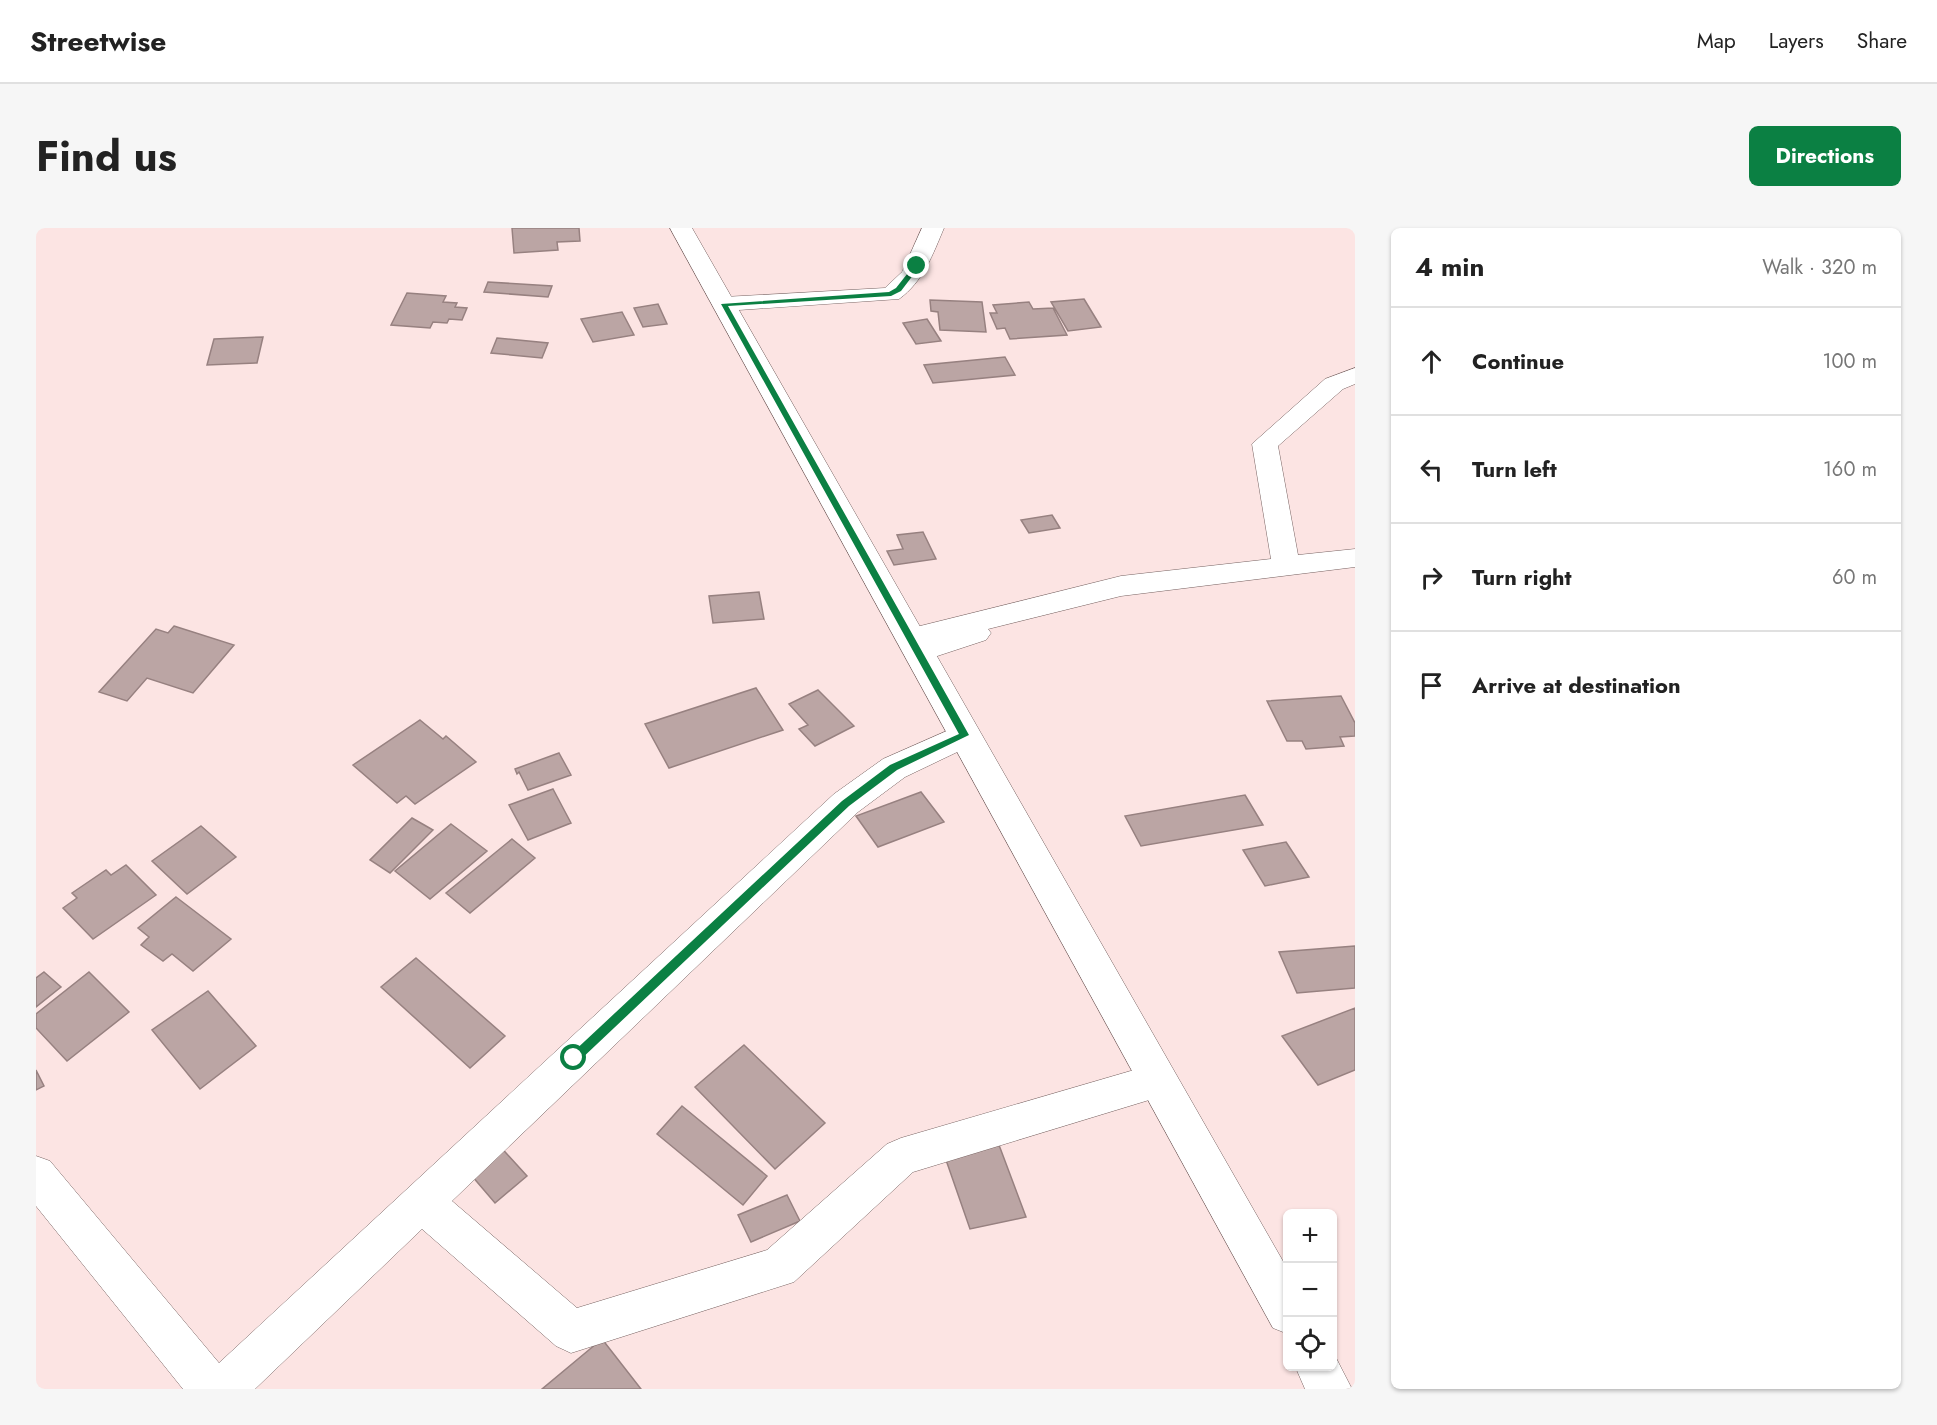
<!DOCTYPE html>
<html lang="en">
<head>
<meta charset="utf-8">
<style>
  :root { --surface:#fff; --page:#f6f6f6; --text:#222; --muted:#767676; --line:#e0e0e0; --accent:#0b8043 }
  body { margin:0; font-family:Jost,sans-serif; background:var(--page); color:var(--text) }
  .controls { position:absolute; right:18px; bottom:18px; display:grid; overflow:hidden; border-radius:9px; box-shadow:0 2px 4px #0004 }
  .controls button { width:54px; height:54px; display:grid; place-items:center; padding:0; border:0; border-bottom:2px solid var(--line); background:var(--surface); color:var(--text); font:30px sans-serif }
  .stop { position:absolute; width:18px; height:18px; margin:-14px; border:4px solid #0b8043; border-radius:50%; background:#fff }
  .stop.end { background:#0b8043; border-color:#fff; box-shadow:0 2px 6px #0008 }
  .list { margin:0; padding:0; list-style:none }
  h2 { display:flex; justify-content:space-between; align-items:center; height:78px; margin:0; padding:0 24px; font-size:26px }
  h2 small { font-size:20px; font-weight:400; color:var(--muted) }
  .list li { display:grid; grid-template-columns:39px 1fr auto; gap:18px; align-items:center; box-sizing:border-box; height:108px; padding:0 24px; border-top:2px solid var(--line) }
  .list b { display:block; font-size:22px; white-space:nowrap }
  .list em { font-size:20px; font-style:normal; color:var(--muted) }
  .icon { flex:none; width:33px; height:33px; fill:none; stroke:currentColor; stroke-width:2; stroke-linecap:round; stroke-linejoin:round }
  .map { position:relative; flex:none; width:1319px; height:1161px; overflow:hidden; border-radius:9px }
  header { display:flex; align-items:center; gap:36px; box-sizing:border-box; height:84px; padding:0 30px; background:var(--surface); border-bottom:2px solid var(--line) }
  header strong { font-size:28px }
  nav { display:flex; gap:33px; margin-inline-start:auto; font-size:21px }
  .intro { display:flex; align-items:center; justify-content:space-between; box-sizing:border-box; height:144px; padding:0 36px }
  h1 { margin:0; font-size:42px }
  .button { padding:15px 27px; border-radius:9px; background:var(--accent); color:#fff; font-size:21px; font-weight:700 }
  main { display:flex; gap:36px; padding:0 36px }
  aside { flex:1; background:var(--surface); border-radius:9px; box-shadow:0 2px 4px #0004 }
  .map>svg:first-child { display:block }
  .building { fill:#bba5a4; stroke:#978180; stroke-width:1.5 }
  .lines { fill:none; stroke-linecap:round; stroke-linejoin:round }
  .minor-casing { stroke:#776362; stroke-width:1 }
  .primary-casing { stroke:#776362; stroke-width:1 }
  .minor { fill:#fff; fill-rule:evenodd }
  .primary { fill:#fff; fill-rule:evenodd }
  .route { fill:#0b8043 }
</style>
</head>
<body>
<header>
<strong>Streetwise</strong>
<nav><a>Map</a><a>Layers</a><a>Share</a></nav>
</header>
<div class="intro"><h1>Find us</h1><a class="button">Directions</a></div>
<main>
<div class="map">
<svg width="1319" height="1161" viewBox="0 0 1319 1161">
  <rect width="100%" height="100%" fill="#fce4e3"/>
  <path class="building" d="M476,0H543L544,13L521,14L522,22L478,25Z
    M452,54L516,58L512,69L448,64Z
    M371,65L410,68L407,74L421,75L419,79L431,80L426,92L413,91L411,95L397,94L394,100L355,97Z
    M1048,71L1065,99L1032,103L1015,74Z
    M894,72L946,74L950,104L904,102L902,84L895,83Z
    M993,74L997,81L1017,80L1031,107L974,111L969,100L961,101L954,85H961L957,77Z
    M622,76L631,96L607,99L598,80Z
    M586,84L598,107L557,114L545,91Z
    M891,91L905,113L880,116L867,95Z
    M227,109L221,135L171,137L178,111Z
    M461,110L512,115L506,130L455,125Z
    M969,129L979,147L897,155L888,137Z
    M1016,287L1024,300L993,305L985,292Z
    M887,304L900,331L858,337L851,323L867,321L861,307Z
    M723,364L728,391L677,395L673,368Z
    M138,398L198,417L157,465L111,450L91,473L63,464L120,401L132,405Z
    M720,460L747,502L633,540L609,496Z
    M782,462L818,498L779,518L763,501L772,497L753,476Z
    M1305,468L1319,495V508L1304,509L1308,518L1270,521L1266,513H1251L1231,473Z
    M384,492L407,511L410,508L440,534L379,576L370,568L361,575L317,537Z
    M523,525L535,547L492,562L483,544L481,546L479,541Z
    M517,561L535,595L492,612L473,577Z
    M885,564L908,594L842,619L820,588Z
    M1209,567L1227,597L1105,618L1089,588Z
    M376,590L397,602L354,645L334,632Z
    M415,596L451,623L394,671L359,643Z
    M165,598L200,629L151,666L116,633Z
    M476,611L499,630L434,685L410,665Z
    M1250,614L1273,649L1229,658L1207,622Z
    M90,637L120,667L57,711L27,680L41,670L36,665L70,642L75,647Z
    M140,669L195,711L157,743L136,726L127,733L105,717L113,709L102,700Z
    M1319,718V760L1261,765L1243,724Z
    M380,730L469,808L434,840L345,759Z
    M8,744L25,759L0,779V750Z
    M53,744L93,784L31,833L0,800V786Z
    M172,763L220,818L164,861L116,802Z
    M1319,780V842L1282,857L1246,808Z
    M708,817L789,895L739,941L659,859Z
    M0,842L8,858L0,862Z
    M646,878L731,948L707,977L621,906Z
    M461,915L491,948L459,975L430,941Z
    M963,917L990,989L934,1001L909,929Z
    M751,967L764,993L715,1014L702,987Z
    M566,1111L605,1161H506Z"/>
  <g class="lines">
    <defs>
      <path id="minor" d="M886,0H908C897,26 887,54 863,71L688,83L680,81L677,76L680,71L688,69L849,60L866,44Z
        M1319,140V156L1307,161L1242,218L1262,327L1319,321V339L1085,368L952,401L955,405L950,412L883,434C870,430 866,422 859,410L864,403L1085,348L1235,331L1216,216L1289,151Z
        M929,495L940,499L945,507L940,515L869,549L822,584L416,973L541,1080L731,1022L851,916L865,910L1122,835L1136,841L1141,853L1136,865L877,944L758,1054L535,1125L520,1118L386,1001L219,1161H147L0,978V928L14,933L183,1135L798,566L847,531Z"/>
      <path id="primary" d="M634,0H656L1252,1042V1106L1237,1100Z
        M1296,1122L1316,1161H1269L1259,1138H1296Z"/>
    </defs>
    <use href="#minor" class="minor-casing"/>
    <use href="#primary" class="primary-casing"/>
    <use href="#minor" class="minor"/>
    <use href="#primary" class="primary"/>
  </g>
  <path class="route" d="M879,36L884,38L865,63L855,68L692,78L933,507L861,542L813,578L542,834H534V827L806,573L854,537L923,506L685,76L853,64L860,60Z"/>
</svg>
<div class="controls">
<button>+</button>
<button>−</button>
<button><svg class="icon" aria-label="locate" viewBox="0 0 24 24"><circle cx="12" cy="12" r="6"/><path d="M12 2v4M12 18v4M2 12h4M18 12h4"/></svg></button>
</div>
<div class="stop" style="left:538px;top:830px"></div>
<div class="stop end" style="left:881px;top:38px"></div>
</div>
<aside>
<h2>4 min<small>Walk · 320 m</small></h2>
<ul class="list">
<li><svg class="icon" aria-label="ahead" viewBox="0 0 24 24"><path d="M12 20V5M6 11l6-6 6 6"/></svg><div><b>Continue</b></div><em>100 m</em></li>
<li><svg class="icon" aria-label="left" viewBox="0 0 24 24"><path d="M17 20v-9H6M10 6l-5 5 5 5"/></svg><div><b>Turn left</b></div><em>160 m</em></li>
<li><svg class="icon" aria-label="right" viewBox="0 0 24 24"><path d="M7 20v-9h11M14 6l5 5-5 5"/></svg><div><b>Turn right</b></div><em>60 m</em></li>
<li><svg class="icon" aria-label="arrive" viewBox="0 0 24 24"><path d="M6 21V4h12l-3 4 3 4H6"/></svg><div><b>Arrive at destination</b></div></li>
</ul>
</aside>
</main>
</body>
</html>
